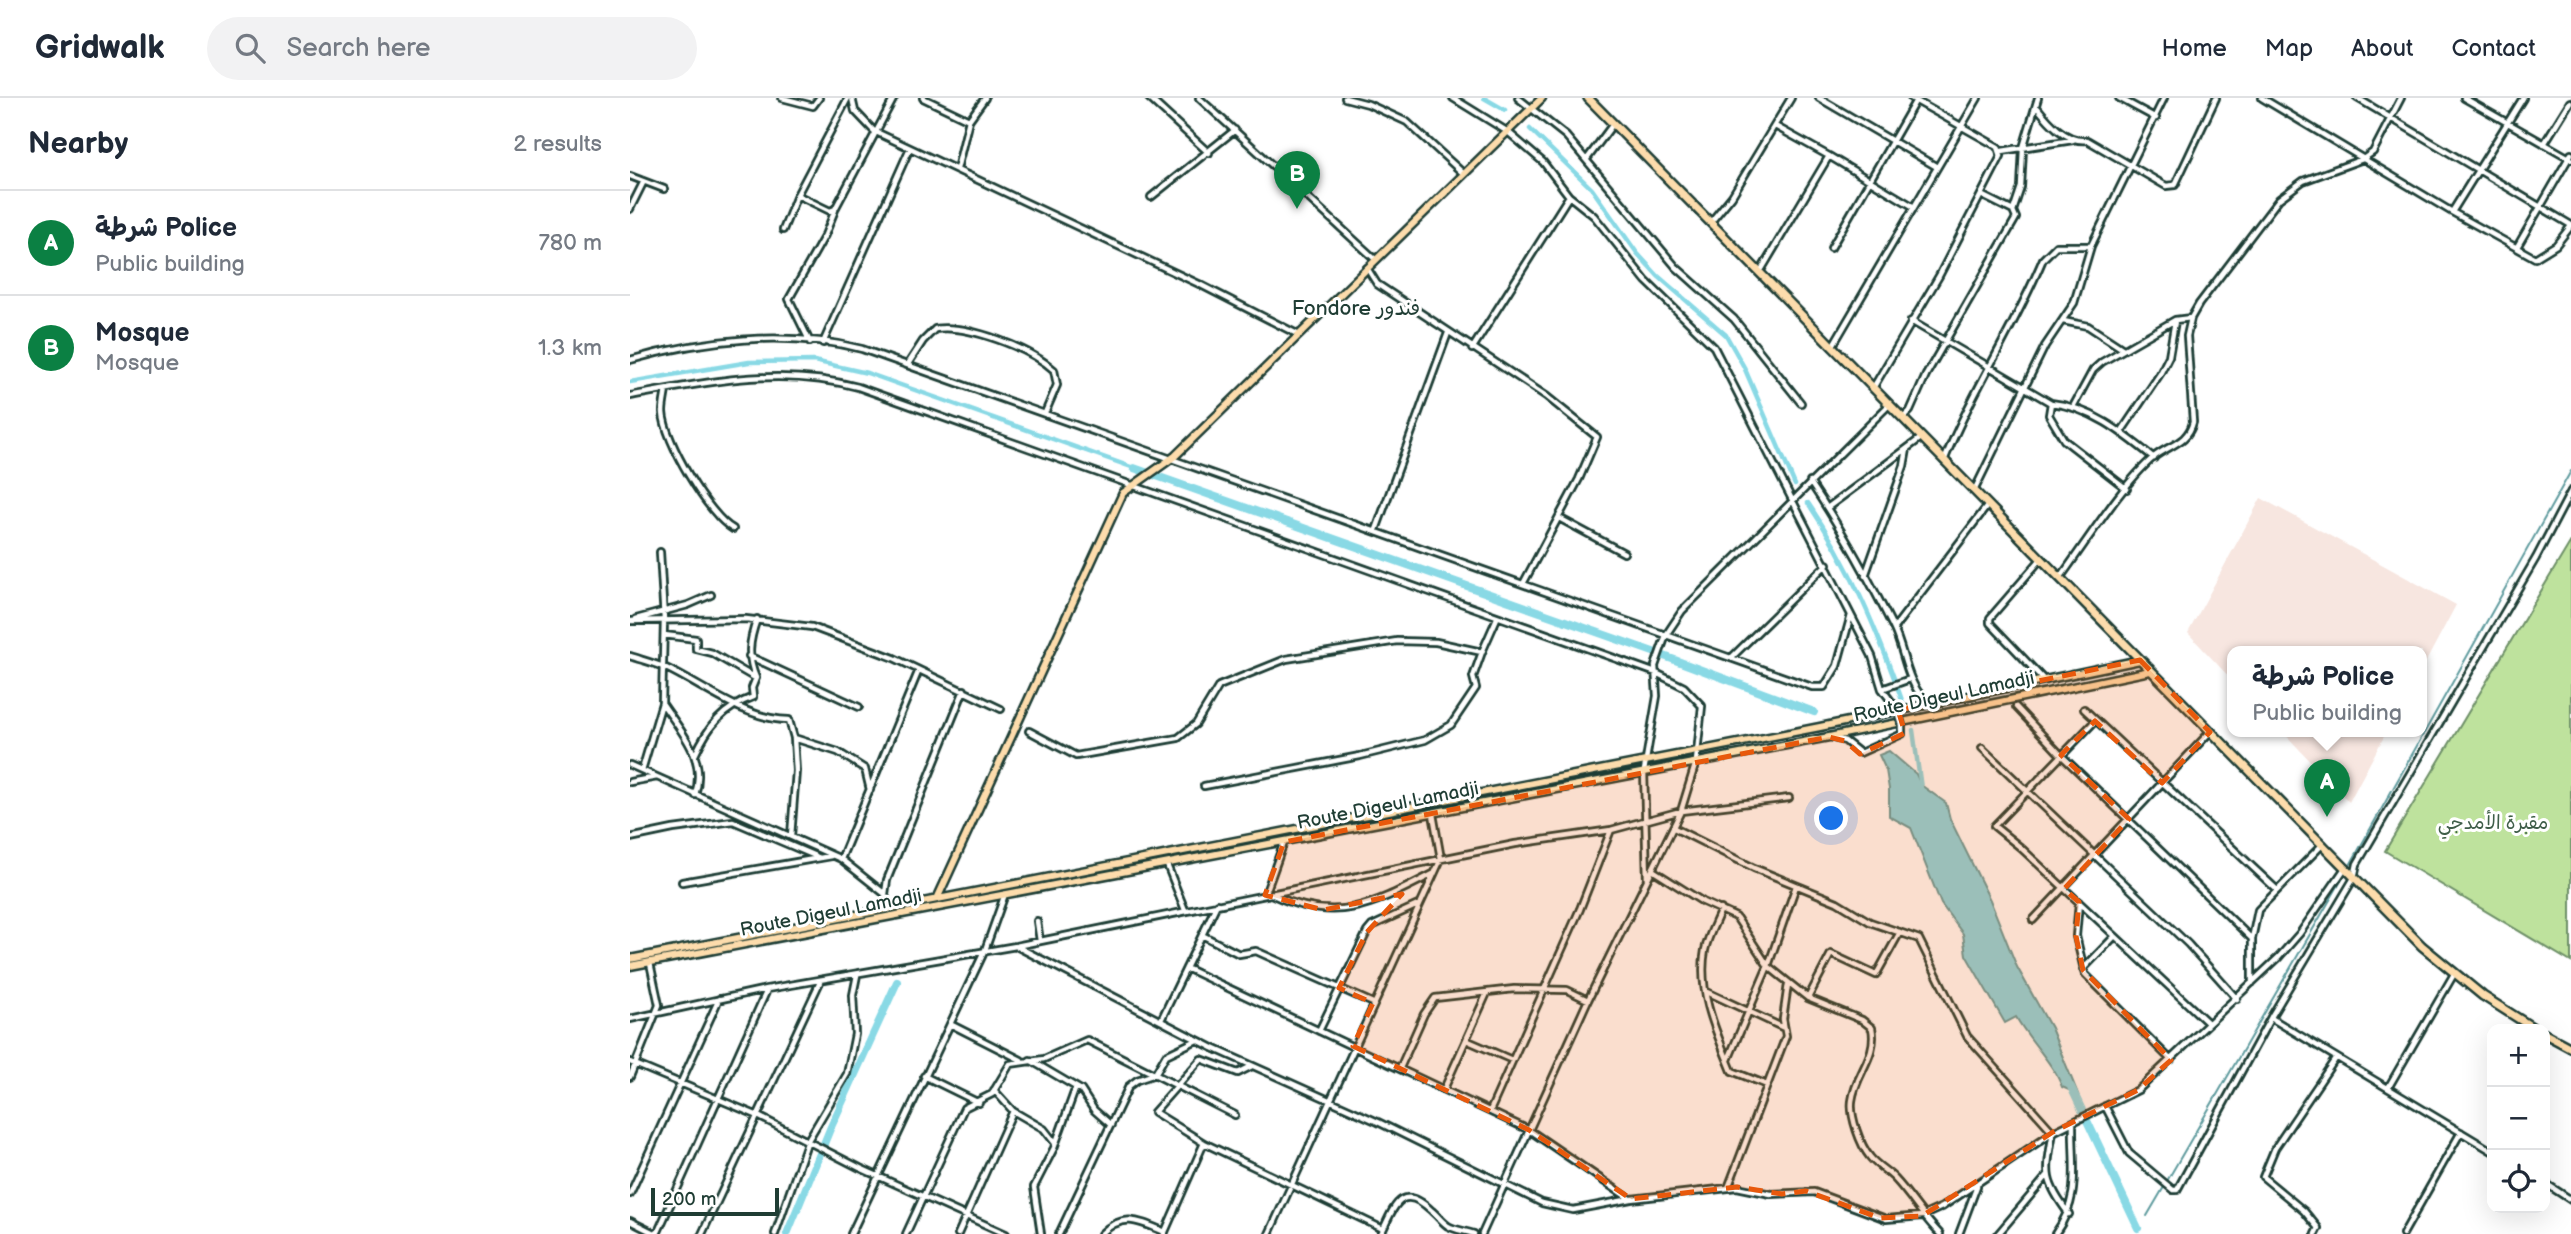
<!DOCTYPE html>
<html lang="en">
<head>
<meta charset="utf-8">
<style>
  :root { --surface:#fff; --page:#f2f2f3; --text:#1f2937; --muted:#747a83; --line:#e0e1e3; --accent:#0b8043 }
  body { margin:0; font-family:"Balsamiq Sans","Playpen Sans Arabic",sans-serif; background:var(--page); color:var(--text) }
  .controls { position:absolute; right:21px; bottom:21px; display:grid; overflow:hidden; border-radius:14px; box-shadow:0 7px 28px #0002 }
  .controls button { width:63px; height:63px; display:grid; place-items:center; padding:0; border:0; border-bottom:2px solid var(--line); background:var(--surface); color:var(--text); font:35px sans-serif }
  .scale { position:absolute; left:21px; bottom:18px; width:128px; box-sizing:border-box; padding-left:7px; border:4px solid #1f3d34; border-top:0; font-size:19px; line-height:24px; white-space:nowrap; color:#1f3d34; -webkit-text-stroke:5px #fff; paint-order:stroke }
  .you { position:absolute; left:1202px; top:721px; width:24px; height:24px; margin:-18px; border:5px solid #fff; border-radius:50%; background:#1a73e8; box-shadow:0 0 0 10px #1a73e833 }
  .badge { display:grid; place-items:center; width:46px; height:46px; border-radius:50%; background:var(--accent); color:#fff; font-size:23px; font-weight:700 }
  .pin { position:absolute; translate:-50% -58px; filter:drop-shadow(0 2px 4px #0008) }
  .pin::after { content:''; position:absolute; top:37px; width:24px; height:21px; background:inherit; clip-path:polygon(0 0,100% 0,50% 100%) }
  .popup { position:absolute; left:1597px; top:548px; width:200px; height:91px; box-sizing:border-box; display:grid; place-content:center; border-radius:14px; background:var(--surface); filter:drop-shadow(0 2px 5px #0005); font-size:23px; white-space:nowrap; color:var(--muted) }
  .popup b { font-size:26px; color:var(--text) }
  .popup::after { content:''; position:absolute; left:50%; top:100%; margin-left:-14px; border:14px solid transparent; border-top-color:var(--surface) }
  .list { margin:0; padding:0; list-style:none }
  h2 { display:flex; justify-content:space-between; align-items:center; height:91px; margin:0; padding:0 28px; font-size:30px }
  h2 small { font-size:23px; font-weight:400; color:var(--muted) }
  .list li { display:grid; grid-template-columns:46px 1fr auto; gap:21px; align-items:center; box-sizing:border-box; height:105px; padding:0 28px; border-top:2px solid var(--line) }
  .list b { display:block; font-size:26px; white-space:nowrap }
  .list p { margin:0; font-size:23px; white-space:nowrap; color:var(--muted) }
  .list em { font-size:23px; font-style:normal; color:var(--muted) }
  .icon { flex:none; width:38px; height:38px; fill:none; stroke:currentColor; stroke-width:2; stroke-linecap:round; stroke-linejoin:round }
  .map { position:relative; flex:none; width:1941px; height:1136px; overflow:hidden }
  header { display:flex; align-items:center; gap:42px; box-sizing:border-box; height:98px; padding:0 35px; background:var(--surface); border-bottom:2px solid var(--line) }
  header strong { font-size:33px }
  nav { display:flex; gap:38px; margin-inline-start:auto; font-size:24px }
  .search { width:490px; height:63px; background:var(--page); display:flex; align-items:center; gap:18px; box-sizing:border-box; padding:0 24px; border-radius:38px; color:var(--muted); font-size:26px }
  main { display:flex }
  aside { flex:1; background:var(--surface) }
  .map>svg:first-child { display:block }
  .built { fill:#f7e6e0 }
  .green { fill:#bee29d; stroke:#6e9068; stroke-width:2 }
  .water { fill:#89d9e5; stroke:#5f9b9e; stroke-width:2 }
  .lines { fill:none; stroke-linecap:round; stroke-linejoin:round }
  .stream { stroke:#5f9b9e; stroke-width:2 }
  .canal { stroke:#89d9e5; stroke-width:4.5 }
  .river { stroke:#89d9e5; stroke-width:8 }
  .minor-casing { stroke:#1f3d34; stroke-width:10 }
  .major-casing { stroke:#1f3d34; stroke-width:11 }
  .highway-casing { stroke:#1f3d34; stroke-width:12 }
  .minor { stroke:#fff; stroke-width:4.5 }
  .major { stroke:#fddcac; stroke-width:6 }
  .highway { stroke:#fddcac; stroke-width:7 }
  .minor-bridge-casing { stroke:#1f3d34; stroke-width:10; stroke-linecap:butt }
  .minor-bridge { stroke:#fff; stroke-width:4.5 }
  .marked { fill:#e8590c; fill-opacity:0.2; stroke:#e8590c; stroke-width:5; stroke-dasharray:14 9; stroke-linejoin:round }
  .labels { text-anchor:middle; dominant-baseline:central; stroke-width:6; stroke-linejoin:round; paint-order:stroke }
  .street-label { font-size:19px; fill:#1f3d34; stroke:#fff }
  .park-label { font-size:19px; fill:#3f5e49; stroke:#fff }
  .neighbourhood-label { font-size:21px; fill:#1f3d34; stroke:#fff }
</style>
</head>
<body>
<header>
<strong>Gridwalk</strong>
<div class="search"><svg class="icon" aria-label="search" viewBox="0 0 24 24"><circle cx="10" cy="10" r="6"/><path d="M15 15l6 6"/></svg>Search here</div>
<nav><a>Home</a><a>Map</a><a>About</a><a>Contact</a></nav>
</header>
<main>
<aside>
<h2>Nearby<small>2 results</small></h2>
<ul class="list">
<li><span class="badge">A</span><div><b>شرطة Police</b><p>Public building</p></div><em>780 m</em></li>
<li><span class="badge">B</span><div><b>Mosque</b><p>Mosque</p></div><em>1.3 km</em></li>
</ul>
</aside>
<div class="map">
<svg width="1941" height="1136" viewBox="0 0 1941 1136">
  <rect width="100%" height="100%" fill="#fff"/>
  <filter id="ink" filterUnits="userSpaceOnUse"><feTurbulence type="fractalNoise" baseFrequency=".0143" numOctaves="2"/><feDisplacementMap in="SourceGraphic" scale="14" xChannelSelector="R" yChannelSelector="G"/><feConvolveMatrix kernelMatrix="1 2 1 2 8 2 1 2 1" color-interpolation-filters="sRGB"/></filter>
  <g filter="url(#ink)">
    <path class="built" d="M1631,400L1826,507L1792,571V553H1602V582L1558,535Z
      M1652,633H1757L1719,704Z"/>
    <path class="green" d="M1941,443V864L1755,753Z"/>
    <path class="water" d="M1259,653L1286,676L1291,687L1316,705L1320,721L1360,802L1387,869L1421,930L1448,996L1432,989C1424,966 1398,941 1386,919L1375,925L1336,857L1333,836L1311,806L1281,730L1259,718V691L1256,672L1249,657Z"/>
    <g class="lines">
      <path class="stream" d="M1719,769L1941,373
        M1537,1083L1715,776
        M1517,1118L1534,1089"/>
      <path class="canal" d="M854,0L875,12
        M900,31L962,91L1007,155L1028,178L1096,237L1114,269L1165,387
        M0,284L119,264L184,263L237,275L504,370
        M1178,405C1220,467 1248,534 1273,605
        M1283,632L1291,690"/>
      <path class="river" d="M504,370L1026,555L1184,614
        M1441,989L1508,1130
        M157,1136L200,1031L267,884"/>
      <defs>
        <path id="minor" d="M152,0L183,8L189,0
          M222,0L225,13L244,33L569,186L669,237
          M293,0L339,22
          M519,0L579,55
          M569,0L746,162
          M715,0L738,6L777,24L834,76
          M823,0L878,34L913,64L939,98L964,118L1016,183L1084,249L1242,558L1252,591L1267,611
          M888,0L936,38L1046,169L1104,221L1171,305
          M1189,0L1307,69
          M1489,0L1526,20
          M1632,0L1822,114L1905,160L1926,147L1941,128
          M1727,0L1941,127
          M1834,0L1941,61
          M1406,8C1418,23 1436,45 1457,42L1536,88L1545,87L1586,0
          M1145,28L1199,58
          M1914,46L1940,4
          M1372,53L1443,42
          M957,61L983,26
          M327,71L339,22L355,0
          M0,78L34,91
          M167,97L200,113L205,111L264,0
          M521,99L605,32
          M0,111L13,85
          M1383,113L1391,89L1393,50L1408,0
          M1822,114L1893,0
          M1080,125L1102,98L1161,0
          M153,132L167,97L218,0
          M1887,149L1941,56
          M1201,150L1286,2
          M737,170L747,186L916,298L967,339L949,381L894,484
          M1130,174L1199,58L1284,109
          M1281,223L1421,305L1419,317L1434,342L1497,391
          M1433,223L1458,228L1493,251
          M180,244L159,201L195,137L205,112
          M193,245L280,50
          M1202,249L1348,0
          M842,251L939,98
          M0,262C72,241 158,232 232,251L1182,589H1194L1207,568L1221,517
          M278,266L293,243L305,231C337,226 400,250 424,272L427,287L415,315
          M1243,290L1309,178L1371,58L1368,49L1281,0
          M36,292C35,299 33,307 33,314C34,342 79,418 103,431
          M0,298C77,284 151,268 228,289L1026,575L1054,589L1072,608L1066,664L1051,713L958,902L852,1136
          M1421,305C1461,309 1493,335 1524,360
          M1444,307L1463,272L1472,264L1545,222L1561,220
          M1273,320L1280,313L1296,277L1386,120L1383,113L1351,97
          M1491,334L1530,276L1539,258L1545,223
          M1314,363C1342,293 1384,231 1413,161L1426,148H1461
          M1180,384C1211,430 1238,479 1263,529C1275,553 1275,582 1295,602
          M1344,393L1415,248L1444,205L1461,148L1534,0
          M1197,410L1291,340
          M929,420L994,455
          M746,432L818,235
          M1411,461L1360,520V525L1414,582
          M1235,478L1274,368L1277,351
          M1430,480C1456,445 1492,386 1524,359C1539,347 1558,345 1563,324L1557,238L1561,220L1569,206L1649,101L1673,83L1733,61L1743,54L1771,0
          M6,521L58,507L81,497
          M0,523L116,521L182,529L264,560L371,611
          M1264,530L1358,407
          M34,537L66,541V551L82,555L125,580
          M0,558C12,562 24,565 36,570C74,588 116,622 159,622L164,640L208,654L235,671L240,692
          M119,558L229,609
          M1101,560L1197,466
          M1252,591L1280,581
          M32,605C52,635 77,660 65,697
          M1386,609L1431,657L1622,841
          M1454,611L1646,791
          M1465,623L1364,728L1390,749L1578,925
          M399,633L446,658L548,640L566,626L589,588L656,561L767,543L806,544L852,554L867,520
          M1203,640L1215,643L1230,655L1272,636V627
          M1352,650L1558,846L1607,901
          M65,657C78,628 93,610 123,599L122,590L126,580C117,559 119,543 127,521
          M0,667L211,761L255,796
          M12,672L32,605L34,522L30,454
          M0,684L27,679
          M574,688L730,658L795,642L821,627L846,590L843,579L852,554
          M1044,730L1124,770L1207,804L1240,824L1289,841L1337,938L1423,1034C1416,1075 1413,1082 1439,1116
          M161,738L166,673L164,640
          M0,740L43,731L103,723L190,760
          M211,761L289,572
          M537,767L555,812
          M1024,773L1073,804L1106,819L1138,868L1178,900L1232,922L1242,930C1248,958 1225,976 1222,1003C1220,1018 1230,1047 1240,1059C1247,1068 1258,1073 1265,1081C1281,1098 1293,1119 1310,1136
          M1017,782L1014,673L1027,598L1025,568L1036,537L1052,513L1259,307
          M52,784L201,758
          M635,797L654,744
          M643,797C708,827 744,806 803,776
          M1449,804L1446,838L1455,876L1541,962
          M1091,811C1086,824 1078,838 1075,852C1067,894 1087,936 1102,973L1137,987
          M259,812L255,796L257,782L334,592
          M1403,822L1580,634
          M407,823L410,843
          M572,837L609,856L626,853L743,905
          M386,848L583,950L748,1024L912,1105L943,1112L1001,1101L1107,1089L1141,1096L1184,1094L1256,1121L1292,1118L1312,1109L1423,1034L1508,992L1649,859L1670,835L1715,770
          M556,870L899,1032L1000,1101
          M1453,871L1485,838
          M1622,885V841L1628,812L1693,746
          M1077,894L1154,930
          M1178,900L1201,856L1246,877L1270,834
          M1641,920L1862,1053
          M0,921L137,891L386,848L885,746L981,732L1051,713L1159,700
          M531,922L587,806
          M320,926L391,962
          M689,933L737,834L742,828L790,806
          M836,942L882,962
          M400,962L451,992L464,1012L481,1027
          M1098,962L1138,868L1166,788
          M0,964L126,1017L230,1070L376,1136
          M770,970L794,916L805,900L884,891L937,892L958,902
          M294,978L349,1005
          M0,979L29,907L20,865
          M1758,990L1824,876
          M814,991L857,895
          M1475,1008L1499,1055L1543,1092H1547L1641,919L1724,780L1727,766L1906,460L1941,393
          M383,1013L414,1031L425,1045
          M860,1013L950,811L981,732
          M574,1045L753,1131
          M1915,1085L1941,1102
          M1098,1090L1156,938L1153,921L1158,886
          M0,1096L89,901
          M0,1123L26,1136
          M27,1136L137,892
          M72,1136L190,884
          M145,1136L178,1042L217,976L225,936L223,897L227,877
          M221,1136L355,852L375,796
          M276,1136L334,1010L362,996L380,966L414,961L457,942L605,1017
          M328,1136L383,1013L364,992
          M411,1136L404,1089L424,1050L446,989
          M429,1136L499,988L507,982L525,976L536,957L567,942
          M471,1136C493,1114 509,1123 535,1134
          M534,1136L574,1045L524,1014L571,961L608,975L622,968
          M639,1136L811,761L803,716
          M751,1136C764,1109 771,1083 802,1113C807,1117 812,1124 818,1128C825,1132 836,1133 844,1136
          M1329,1136L1347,1088
          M1368,1136L1417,1078
          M1425,1136C1452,1098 1442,1069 1443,1025
          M1685,1136L1688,1130L1674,1113L1633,1079L1645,1050L1706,960
          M1773,1136L1831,1034"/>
        <path id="major" d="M307,801L493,395L545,358L912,0
          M0,861L1190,629L1510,562
          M0,868L1199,639L1520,573"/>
        <path id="highway" d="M958,0L1792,848L1853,898L1905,931
          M1915,936L1941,950"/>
      </defs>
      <use href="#minor" class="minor-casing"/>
      <use href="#major" class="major-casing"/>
      <use href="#highway" class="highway-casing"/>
      <use href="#minor" class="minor"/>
      <use href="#major" class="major"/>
      <use href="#highway" class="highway"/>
      <defs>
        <path id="minor-bridge" d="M1267,611L1272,627"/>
      </defs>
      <use href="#minor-bridge" class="minor-bridge-casing"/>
      <use href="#minor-bridge" class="minor-bridge"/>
    </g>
  </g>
  <path class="marked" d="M1510,562L1580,634L1532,685L1465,623L1431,657L1499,721L1434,791L1449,804L1446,838L1453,872L1541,962L1508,992L1423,1034L1292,1118L1250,1120L1176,1093L1152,1096L1107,1089L1001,1101L899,1032L723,948L743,905L709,890L737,834L772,796L693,812L635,797L654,744L1199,639L1215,643L1230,656L1275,635L1268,612Z"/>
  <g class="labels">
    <g class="street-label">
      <text transform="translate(1314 599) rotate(-12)">Route Digeul Lamadji</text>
      <text transform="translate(758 708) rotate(-11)">Route Digeul Lamadji</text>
      <text transform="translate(201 815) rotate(-11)">Route Digeul Lamadji</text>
    </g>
    <g class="park-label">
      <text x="1863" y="725">مقبرة الأمدجي</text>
    </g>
    <g class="neighbourhood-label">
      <text x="726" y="210">Fondore فندور</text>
    </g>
  </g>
</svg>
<div class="controls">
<button>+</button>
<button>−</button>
<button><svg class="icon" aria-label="locate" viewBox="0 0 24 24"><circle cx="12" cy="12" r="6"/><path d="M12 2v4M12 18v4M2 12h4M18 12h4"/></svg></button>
</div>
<div class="scale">200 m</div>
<div class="you"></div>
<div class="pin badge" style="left:1697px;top:719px">A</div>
<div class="popup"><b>شرطة Police</b>Public building</div>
<div class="pin badge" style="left:667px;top:111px">B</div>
</div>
</main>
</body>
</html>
